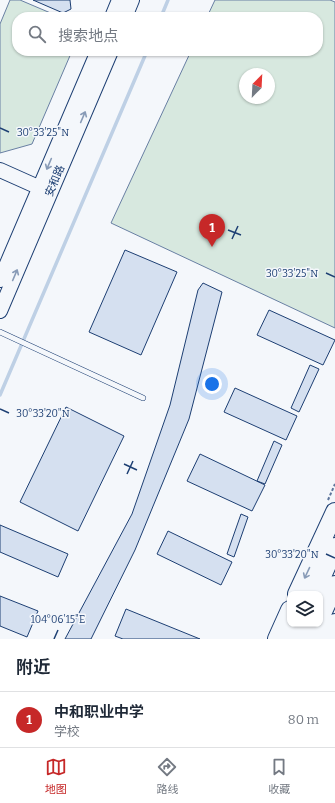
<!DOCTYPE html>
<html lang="zh">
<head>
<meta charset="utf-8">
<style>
  :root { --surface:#fff; --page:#f2f2f3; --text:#1f2937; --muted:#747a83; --line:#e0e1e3; --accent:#c62828 }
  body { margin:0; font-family:Bitter,"Noto Sans SC",serif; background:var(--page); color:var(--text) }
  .controls { position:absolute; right:12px; bottom:12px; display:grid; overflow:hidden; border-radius:8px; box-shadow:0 1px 3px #0004 }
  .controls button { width:36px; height:36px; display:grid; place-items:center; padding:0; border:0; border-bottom:1px solid var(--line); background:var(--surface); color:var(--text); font:20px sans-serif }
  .compass { position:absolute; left:239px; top:68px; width:36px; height:36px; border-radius:50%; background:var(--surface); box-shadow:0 1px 3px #0004; rotate:24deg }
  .you { position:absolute; left:212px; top:384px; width:14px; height:14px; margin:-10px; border:3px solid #fff; border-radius:50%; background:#1a73e8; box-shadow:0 0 0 6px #1a73e833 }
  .badge { display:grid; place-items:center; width:26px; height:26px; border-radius:50%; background:var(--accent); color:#fff; font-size:13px; font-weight:700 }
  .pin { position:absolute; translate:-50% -33px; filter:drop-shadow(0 1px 2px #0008) }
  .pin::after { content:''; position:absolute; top:21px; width:14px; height:12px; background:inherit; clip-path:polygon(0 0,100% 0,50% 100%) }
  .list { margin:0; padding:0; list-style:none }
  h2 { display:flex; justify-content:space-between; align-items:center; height:52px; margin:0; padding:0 16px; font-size:17px }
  h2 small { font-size:13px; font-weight:400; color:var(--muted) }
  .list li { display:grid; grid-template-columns:26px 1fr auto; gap:12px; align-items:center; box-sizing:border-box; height:56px; padding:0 16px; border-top:1px solid var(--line) }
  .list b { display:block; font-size:15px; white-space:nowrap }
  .list p { margin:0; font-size:13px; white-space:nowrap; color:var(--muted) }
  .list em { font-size:13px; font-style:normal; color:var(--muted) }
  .icon { flex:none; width:22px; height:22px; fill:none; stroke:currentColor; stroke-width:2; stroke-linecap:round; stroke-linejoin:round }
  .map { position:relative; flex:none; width:335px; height:639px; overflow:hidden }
  .search { position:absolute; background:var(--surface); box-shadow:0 1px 3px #0004; left:12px; right:12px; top:12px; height:44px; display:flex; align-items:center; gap:10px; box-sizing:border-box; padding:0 14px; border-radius:16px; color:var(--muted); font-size:15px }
  .sheet { height:108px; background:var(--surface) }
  nav { display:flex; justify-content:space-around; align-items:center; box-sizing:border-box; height:56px; border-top:1px solid var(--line); background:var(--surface); font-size:11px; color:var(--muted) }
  nav a { display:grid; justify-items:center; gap:2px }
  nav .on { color:var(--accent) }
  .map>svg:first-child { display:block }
  .green { fill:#d7e8df; stroke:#687fa3; fill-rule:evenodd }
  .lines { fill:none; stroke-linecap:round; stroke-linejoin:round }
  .stream { stroke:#bed0e5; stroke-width:3.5 }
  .building { fill:#d5e0f0; stroke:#1d3f73 }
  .lane-casing { stroke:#1d3f73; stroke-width:6 }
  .secondary-casing { stroke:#1d3f73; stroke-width:16 }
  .highway-casing { stroke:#1d3f73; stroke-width:20 }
  .path { stroke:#5e769c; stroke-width:2; stroke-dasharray:3 2; stroke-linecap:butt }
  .lane { stroke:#f4f7fb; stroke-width:5 }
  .secondary { stroke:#f4f7fb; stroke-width:14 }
  .highway { stroke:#f4f7fb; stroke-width:18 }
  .oneway { stroke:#889bb7 }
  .ticks { fill:none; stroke:#1d3f73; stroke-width:1.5 }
  .labels { text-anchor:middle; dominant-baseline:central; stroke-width:3; stroke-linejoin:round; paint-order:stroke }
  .street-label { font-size:11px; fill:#1d3f73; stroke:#f4f7fb }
  .ticks-label { font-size:10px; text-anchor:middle; fill:#1d3f73; stroke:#f4f7fb; stroke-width:3; stroke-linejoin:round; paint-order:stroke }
</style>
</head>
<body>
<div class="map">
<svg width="335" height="639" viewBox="0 0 335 639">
  <rect width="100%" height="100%" fill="#f4f7fb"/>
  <path class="green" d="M10,0H20L60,17H17V51H72L32,144L0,153V24Z
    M215,0H330L335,2V328L111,223L191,51H318V17H207ZM245,74H269V98H245Z"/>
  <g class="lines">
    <path class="stream" d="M161,17L168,0
      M0,395L147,51"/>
  </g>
  <path class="building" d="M33,0H70L71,9L63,13Z
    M125,250L177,272L141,355L89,332Z
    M203,283L222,292L189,419L135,550L91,639H65L132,514L170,405L198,290Z
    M269,310L335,340L323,365L257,335Z
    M310,365L319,369L299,412L291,408Z
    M235,388L297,416L286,440L224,412Z
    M66,407L124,436L78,531L20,502Z
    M274,441L282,445L265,484L257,481Z
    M200,454L265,485L252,511L187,481Z
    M241,514L248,517L234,557L227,554Z
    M0,525L68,554L58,577L0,552Z
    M168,531L232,562L221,585L157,554Z
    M0,596L38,611L27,637L0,626Z
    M126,609L200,639H123L115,636Z"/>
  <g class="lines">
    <defs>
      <path id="lane" d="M0,332L143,398"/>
      <path id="secondary" d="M112,17L119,0
        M125,17L132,0
        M0,170L47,191
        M0,280L98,51
        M0,311L111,51"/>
      <path id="highway" d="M297,594L335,512
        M314,594L335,547
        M320,618L335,585
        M277,639L290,610
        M294,639L300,624
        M311,639L317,624
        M327,639L335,623"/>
    </defs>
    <use href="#lane" class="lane-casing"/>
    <use href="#secondary" class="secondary-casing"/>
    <use href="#highway" class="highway-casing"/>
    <path class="path" d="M328,500L335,484"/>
    <use href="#lane" class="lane"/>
    <use href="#secondary" class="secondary"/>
    <use href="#highway" class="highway"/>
  </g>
  <defs><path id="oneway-shaft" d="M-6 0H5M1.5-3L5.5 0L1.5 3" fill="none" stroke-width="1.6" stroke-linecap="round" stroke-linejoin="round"/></defs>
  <g class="oneway">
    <use href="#oneway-shaft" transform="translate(83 117) rotate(-67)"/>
    <use href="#oneway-shaft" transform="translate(49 164) rotate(113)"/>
    <use href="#oneway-shaft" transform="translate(15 275) rotate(-67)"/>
    <use href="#oneway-shaft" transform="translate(307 573) rotate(115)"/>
  </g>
  <path class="ticks" d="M0,128L9,132M228,230L241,235M232,239L238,226M326,273L335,277M0,409L9,413M124,464L137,470M127,474L133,461M326,554L335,558M54,639L58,630"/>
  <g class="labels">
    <g class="street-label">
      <text transform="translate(55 181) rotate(-67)">安和路</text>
    </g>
  </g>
  <g class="ticks-label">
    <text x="43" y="136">30°33'25"N</text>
    <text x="292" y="277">30°33'25"N</text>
    <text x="43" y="417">30°33'20"N</text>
    <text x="292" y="558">30°33'20"N</text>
    <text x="58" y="623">104°06'15"E</text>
  </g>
</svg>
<div class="controls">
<button><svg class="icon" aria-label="layers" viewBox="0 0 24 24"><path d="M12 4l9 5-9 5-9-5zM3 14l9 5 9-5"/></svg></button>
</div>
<svg class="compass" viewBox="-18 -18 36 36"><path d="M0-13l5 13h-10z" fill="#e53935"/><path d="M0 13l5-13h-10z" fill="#747a83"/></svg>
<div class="you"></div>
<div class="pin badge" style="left:212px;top:247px">1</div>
<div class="search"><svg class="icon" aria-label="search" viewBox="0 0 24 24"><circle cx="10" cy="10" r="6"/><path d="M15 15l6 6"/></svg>搜索地点</div>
</div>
<section class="sheet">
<h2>附近<small></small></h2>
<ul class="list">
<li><span class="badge">1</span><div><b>中和职业中学</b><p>学校</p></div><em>80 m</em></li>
</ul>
</section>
<nav>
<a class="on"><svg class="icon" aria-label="map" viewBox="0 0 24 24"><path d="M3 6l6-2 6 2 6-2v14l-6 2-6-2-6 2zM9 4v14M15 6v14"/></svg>地图</a>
<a><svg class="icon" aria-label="directions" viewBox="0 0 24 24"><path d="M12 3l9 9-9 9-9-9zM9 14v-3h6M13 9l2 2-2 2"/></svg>路线</a>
<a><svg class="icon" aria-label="saved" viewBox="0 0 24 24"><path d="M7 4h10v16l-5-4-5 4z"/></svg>收藏</a>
</nav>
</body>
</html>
